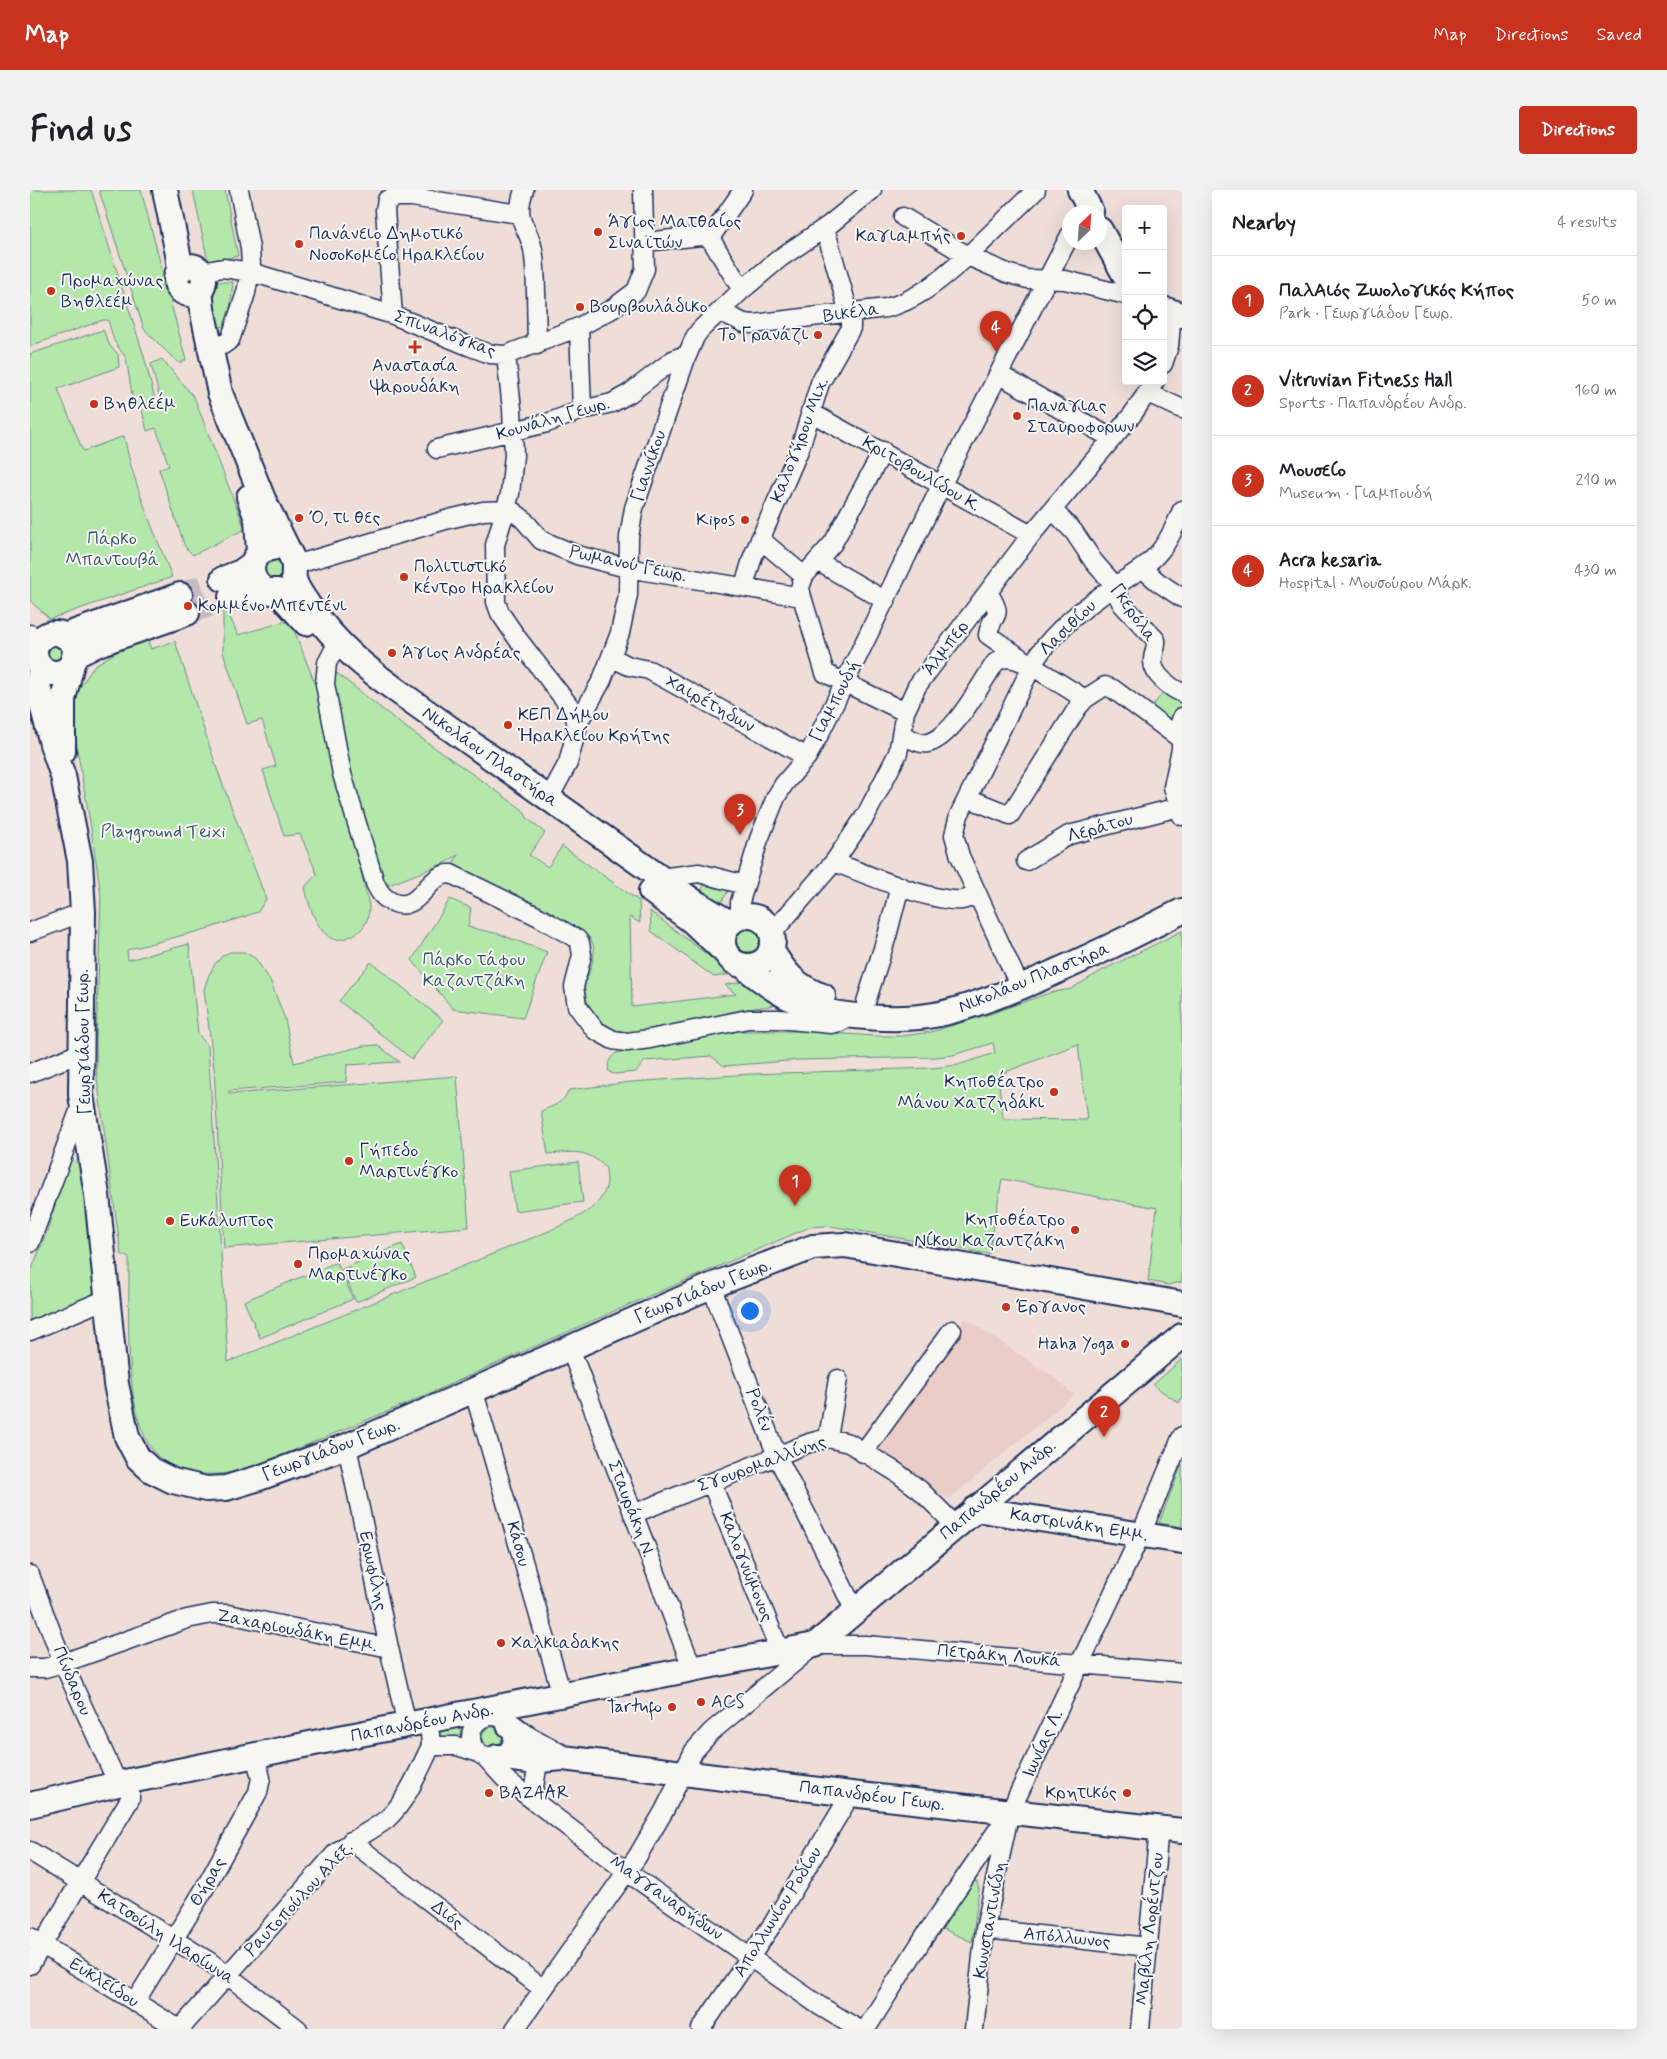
<!DOCTYPE html>
<html lang="en">
<head>
<meta charset="utf-8">
<style>
  :root { --surface:#fff; --page:#f2f2f2; --text:#202124; --muted:#757577; --line:#e0e0e0; --accent:#c8321e }
  body { margin:0; font-family:Mynerve,sans-serif; background:var(--page); color:var(--text) }
  .controls { position:absolute; right:15px; top:15px; display:grid; overflow:hidden; border-radius:5px; box-shadow:0 5px 20px #0002 }
  .controls button { width:45px; height:45px; display:grid; place-items:center; padding:0; border:0; border-bottom:1px solid var(--line); background:var(--surface); color:var(--text); font:25px sans-serif }
  .compass { position:absolute; left:1032px; top:15px; width:45px; height:45px; border-radius:50%; background:var(--surface); box-shadow:0 5px 20px #0002; rotate:25deg }
  .you { position:absolute; left:719px; top:1120px; width:18px; height:18px; margin:-12px; border:4px solid #fff; border-radius:50%; background:#1a73e8; box-shadow:0 0 0 8px #1a73e833 }
  .badge { display:grid; place-items:center; width:32px; height:32px; border-radius:50%; background:var(--accent); color:#fff; font-size:16px; font-weight:700 }
  .pin { position:absolute; translate:-50% -41px; filter:drop-shadow(0 1px 2px #0008) }
  .pin::after { content:''; position:absolute; top:26px; width:18px; height:15px; background:inherit; clip-path:polygon(0 0,100% 0,50% 100%) }
  .list { margin:0; padding:0; list-style:none }
  h2 { display:flex; justify-content:space-between; align-items:center; height:65px; margin:0; padding:0 20px; font-size:21px }
  h2 small { font-size:16px; font-weight:400; color:var(--muted) }
  .list li { display:grid; grid-template-columns:32px 1fr auto; gap:15px; align-items:center; box-sizing:border-box; height:90px; padding:0 20px; border-top:1px solid var(--line) }
  .list b { display:block; font-size:19px; white-space:nowrap }
  .list p { margin:0; font-size:16px; white-space:nowrap; color:var(--muted) }
  .list em { font-size:16px; font-style:normal; color:var(--muted) }
  .icon { flex:none; width:28px; height:28px; fill:none; stroke:currentColor; stroke-width:2; stroke-linecap:round; stroke-linejoin:round }
  .map { position:relative; flex:none; width:1152px; height:1839px; overflow:hidden; border-radius:5px }
  header { display:flex; align-items:center; gap:30px; box-sizing:border-box; height:70px; padding:0 25px; background:var(--accent); color:#fff }
  header strong { font-size:24px }
  nav { display:flex; gap:28px; margin-inline-start:auto; font-size:18px }
  .intro { display:flex; align-items:center; justify-content:space-between; box-sizing:border-box; height:120px; padding:0 30px }
  h1 { margin:0; font-size:35px }
  .button { padding:12px 22px; border-radius:5px; background:var(--accent); color:#fff; font-size:18px; font-weight:700 }
  main { display:flex; gap:30px; padding:0 30px }
  aside { flex:1; background:var(--surface); border-radius:5px; box-shadow:0 5px 20px #0002 }
  .map>svg:first-child { display:block }
  .built { fill:#eacdc6 }
  .green { fill:#b3e8aa; stroke:#678c84; fill-rule:evenodd }
  .lines { fill:none; stroke-linecap:round; stroke-linejoin:round }
  .secondary-tunnel { stroke:#c5bbc0; stroke-width:24; stroke-dasharray:24 12; stroke-linecap:butt }
  .street-casing { stroke:#1b2f5e; stroke-width:21 }
  .secondary-casing { stroke:#1b2f5e; stroke-width:28 }
  .street { stroke:#f6f6f2; stroke-width:18 }
  .secondary { stroke:#f6f6f2; stroke-width:24 }
  .poi-dot { fill:#c8321e; stroke:#f6f6f2; stroke-width:2 }
  .labels { text-anchor:middle; dominant-baseline:central; stroke-width:4; stroke-linejoin:round; paint-order:stroke }
  .poi-label { font-size:18px; fill:#1b2f5e; stroke:#f6f6f2; text-anchor:start }
  .street-label { font-size:18px; fill:#1b2f5e; stroke:#f6f6f2 }
  .park-label { font-size:18px; fill:#39546d; stroke:#f6f6f2 }
</style>
</head>
<body>
<header>
<strong>Map</strong>
<nav><a>Map</a><a>Directions</a><a>Saved</a></nav>
</header>
<div class="intro"><h1>Find us</h1><a class="button">Directions</a></div>
<main>
<div class="map">
<svg width="1152" height="1839" viewBox="0 0 1152 1839">
  <rect width="100%" height="100%" fill="#efded8"/>
  <filter id="ink" filterUnits="userSpaceOnUse"><feTurbulence type="fractalNoise" baseFrequency=".02" numOctaves="2"/><feDisplacementMap in="SourceGraphic" scale="10" xChannelSelector="R" yChannelSelector="G"/><feConvolveMatrix kernelMatrix="1 2 1 2 8 2 1 2 1" color-interpolation-filters="sRGB"/></filter>
  <g filter="url(#ink)">
    <path class="built" d="M935,1128L1028,1190L1044,1205L919,1309L846,1260Z"/>
    <path class="green" d="M0,0H61L114,166L125,210L104,217L96,168L84,151L78,130H73L0,156Z
      M69,0H111L156,170L150,173L146,171L114,139Z
      M163,0H195L208,66L178,72Z
      M185,92H203L198,136L187,137C184,123 176,104 185,92Z
      M73,140L80,156L88,164L89,177L28,199L53,261L94,246C103,294 124,341 142,387L20,429L0,411V164Z
      M132,169L164,207L215,339L163,365L155,357L129,279L139,276L126,238L117,241L112,220L131,213L121,174Z
      M233 380a10 10 0 1 1 20 0a10 10 0 1 1-20 0Z
      M197,421L208,445L260,430L286,496L306,590L326,659L339,716C339,735 330,745 312,749C307,750 302,750 298,746C285,737 278,712 275,697L287,684L270,644L254,646L233,580L246,576L232,530L217,534L193,462V422Z
      M117,449L121,459L145,451L187,579L236,709L228,722L180,738L97,760L98,770L159,754L168,844L178,856L198,1172L519,1041C539,1031 570,1021 576,997C578,991 576,984 576,978C556,958 544,962 518,964L511,921C523,916 534,913 539,900L601,892L721,884L902,878L928,875L965,863L963,853L923,865L906,867L770,870L694,876L681,866L615,871L606,882L584,884L579,882C577,873 579,869 586,863L708,841H772L845,846H872L901,842L960,824L1019,803L1041,799L1073,780L1152,741V1092L1138,1095L1118,1091L1127,1018L972,989L959,1064L807,1037L795,1036L780,1037L589,1119L378,1213L216,1280C188,1286 154,1288 131,1269C90,1235 100,1118 99,1068L91,1064L67,888L66,852L71,705L60,632L47,559L45,524L47,501L65,475L90,460ZM1048,854L1057,930L973,929L968,885Z
      M17 464a8 8 0 1 1 16 0a8 8 0 1 1-16 0Z
      M301,481L308,484L371,534L492,619L498,629L515,643L499,665L518,677L532,656L609,711L610,733L600,727L602,817L706,804L695,795L711,792L747,815C732,817 716,819 701,822C672,830 618,848 589,841C571,837 552,814 555,795C558,782 567,767 563,754C559,743 546,738 537,732L422,676L428,665L415,673L359,695L351,686L323,599Z
      M1137,497L1152,506V524L1147,534L1118,522Z
      M676,693L700,698L690,714L668,705Z
      M420,709L441,718L438,737L469,744L517,762L493,828L423,819L382,770Z
      M620,721L702,784L684,787L621,741Z
      M706 750a12 12 0 1 1 24 0a12 12 0 1 1-24 0Z
      M200,762H214L225,768L240,790L255,829L264,873L333,856L347,855L370,872L317,875L316,892L199,901V904L427,886L439,1037L194,1058L184,878L174,799L179,785L185,774L192,766Z
      M341,772L413,830L382,869L309,811Z
      M40,966L53,979L69,1104L0,1136V1084L17,1041Z
      M548,972L553,1012L485,1021L479,981Z
      M372,1054L386,1087L326,1112L312,1079Z
      M307,1072L323,1109L230,1148L214,1111Z
      M1152,1169V1206L1149,1213L1123,1195Z
      M1152,1274V1337L1129,1333Z
      M433,1535L434,1542L430,1551L413,1548L407,1541Z
      M452 1547a10 10 0 1 1 20 0a10 10 0 1 1-20 0Z
      M942,1690L947,1692L949,1699L942,1752L911,1738Z"/>
    <g class="lines">
      <path class="secondary-tunnel" d="M150,405L193,389
        M157,423L201,407"/>
      <defs>
        <path id="street" d="M494,0C482,35 501,35 504,66C507,95 506,125 507,155
          M873,27L938,66L1006,0
          M680,48L713,0
          M615,52L671,46L680,48L712,100
          M171,82L193,78L221,82L363,125L441,157L460,164L476,165L549,137L582,119L606,101L615,79L613,0
          M691,122L714,133L723,134L856,118C889,110 913,87 938,66L977,83L997,89L1035,90L1096,105
          M363,125L355,20L357,10L368,7H382L489,24
          M549,137L552,220
          M179,153L193,155L200,150L216,103L221,75L220,58L209,0
          M476,165L482,219L484,265L480,304L465,355L466,412L470,423L487,448L544,522L547,537
          M1133,174L1139,156L1142,123
          M970,185L1081,248
          M1118,203L1152,219
          M780,222L1001,345
          M407,259L517,233L552,220L582,213L600,203L643,170L650,167L656,168
          M1023,320L1044,342L1064,372L1079,389L1092,414L1126,450C1127,457 1123,463 1123,470C1122,485 1141,498 1152,503
          M730,349L774,386L770,398L772,407L795,483L875,522
          M787,371L856,411
          M265,375L419,329L453,321L476,320L484,322L493,329L511,350L547,365L597,378L772,407
          M1112,378L1128,392L1152,408
          M774,386L803,353L853,261
          M714,396L723,366L770,258L790,193L821,138V130L795,38
          M958,402C976,431 961,421 958,445L1002,476L1055,509
          M0,444L10,450
          M308,452L297,473L295,494L312,584L345,693C349,702 353,708 362,712C390,725 397,682 421,684L509,727L547,749L550,753L552,765L544,797L547,816L565,840L583,850L597,852L620,849L718,829H749L801,834L810,832L816,828
          M581,467L599,476L619,480L777,567
          M872,544C880,548 889,555 898,553C923,547 951,494 965,473C976,463 990,471 1002,476C1017,446 1057,415 1085,396C1100,386 1118,376 1130,361C1140,349 1146,334 1152,320
          M519,608L538,573L549,531L572,490L590,443L598,405L599,347L604,318L656,168L665,147L670,140L712,100L750,68L799,35L842,0
          M938,608L980,625L1048,517L1055,509L1075,496L1083,499L1152,550
          M1152,626L1143,597L1151,559V553L1147,542L1152,527
          M996,671L1039,645L1149,617
          M804,672C833,683 903,713 932,710C937,709 942,707 947,705
          M630,688L669,683L715,695
          M714,726L710,719V712L729,649L746,607L754,594L777,567L790,543L911,296L1040,45
          M0,742L53,722
          M742,743L804,672L836,625L868,563L875,522L887,496L1001,345L1102,225L1125,191
          M985,786L930,666L924,645L929,625L1002,476
          M836,812L857,746L870,696
          M0,883L50,863
          M0,1053L52,913
          M681,1096L747,1266L825,1421
          M0,1141L79,1108
          M540,1158L663,1480
          M444,1202L532,1505
          M798,1248L808,1189
          M317,1256L359,1458L377,1535
          M833,1263L922,1140
          M681,1292L750,1461
          M603,1324L779,1253L798,1248L819,1253L866,1282L890,1300L926,1336
          M0,1385L33,1473L88,1594
          M0,1478H15L33,1473L157,1429L182,1424H198L359,1458
          M441 1547a21 21 0 1 1 42 0a21 21 0 1 1-42 0Z
          M400,1544L401,1556H427L449,1563
          M454,1566L474,1588L597,1682L790,1816L828,1839
          M502,1609L507,1579V1571
          M321,1651L513,1799
          M0,1661L180,1772L268,1839
          M955,1739L1118,1757
          M0,1747L149,1839
          M0,1775L100,1609V1591
          M105,1812L172,1703L228,1602L231,1588L225,1565
          M150,1839L305,1664C321,1650 340,1642 357,1629C377,1611 389,1580 401,1556
          M485,1839L607,1667L634,1621L664,1561L681,1542L785,1455H836L1152,1483
          M671,1839L744,1732L821,1604
          M836,1839L894,1747L980,1622L1111,1344L1152,1246
          M944,1839L955,1739L978,1630
          M1110,1839L1129,1638"/>
        <path id="secondary" d="M135,0L148,64L150,81
          M1050,0L1061,22
          M1070,40L1096,87
          M146 90a14 14 0 1 1 28 0a14 14 0 1 1-28 0Z
          M170,99L172,119L190,203L233,309L263,370C265,377 263,383 264,389C266,398 274,408 279,416C307,455 334,477 373,505L663,711L700,733
          M1133,119L1152,125
          M219,307L227,329L229,363
          M193,389L211,382L222,374
          M247,401L276,433
          M241,402C216,395 215,362 242,358
          M201,407L221,401H245
          M5 463a20 20 0 1 1 40 0a20 20 0 1 1-40 0Z
          M34,446L150,405
          M44,466L68,454L157,423
          M11,477L8,494L12,514L22,554L33,586L50,671L53,722L51,905L67,1005L86,1194L97,1247L108,1268L121,1280L143,1291L176,1299L196,1298L229,1288L317,1256L681,1096L783,1057L815,1055L1152,1114
          M33,561V509L43,470
          M621,701L662,731L696,763
          M693 751a25 25 0 1 1 50 0a25 25 0 1 1-50 0Z
          M741,759C754,783 768,798 793,806
          M712,775C734,793 756,809 783,818C815,828 871,831 904,825C928,821 950,812 973,804C1034,780 1093,751 1152,721
          M945,1319L1152,1351
          M479,1535L498,1549L533,1568
          M467,1567L498,1571L533,1568L821,1604L1152,1641
          M0,1615L100,1591L294,1551L785,1455L1152,1146"/>
      </defs>
      <use href="#street" class="street-casing"/>
      <use href="#secondary" class="secondary-casing"/>
      <use href="#street" class="street"/>
      <use href="#secondary" class="secondary"/>
    </g>
  </g>
  <g class="poi-dot">
    <circle cx="568" cy="42" r="5"/>
    <circle cx="931" cy="46" r="5"/>
    <circle cx="269" cy="54" r="5"/>
    <circle cx="21" cy="101" r="5"/>
    <circle cx="550" cy="117" r="5"/>
    <circle cx="788" cy="145" r="5"/>
    <path d="M382.5 149.5h5v5h5v5h-5v5h-5v-5h-5v-5h5z"/>
    <circle cx="64" cy="214" r="5"/>
    <circle cx="987" cy="226" r="5"/>
    <circle cx="269" cy="328" r="5"/>
    <circle cx="715" cy="330" r="5"/>
    <circle cx="374" cy="387" r="5"/>
    <circle cx="158" cy="416" r="5"/>
    <circle cx="362" cy="463" r="5"/>
    <circle cx="478" cy="535" r="5"/>
    <circle cx="1024" cy="902" r="5"/>
    <circle cx="319" cy="971" r="5"/>
    <circle cx="140" cy="1031" r="5"/>
    <circle cx="1045" cy="1040" r="5"/>
    <circle cx="268" cy="1074" r="5"/>
    <circle cx="976" cy="1117" r="5"/>
    <circle cx="1095" cy="1154" r="5"/>
    <circle cx="471" cy="1453" r="5"/>
    <circle cx="671" cy="1512" r="5"/>
    <circle cx="642" cy="1517" r="5"/>
    <circle cx="459" cy="1603" r="5"/>
    <circle cx="1097" cy="1603" r="5"/>
  </g>
  <g class="labels">
    <g class="poi-label">
      <text x="578" y="32">Άγιος Ματθαίος<tspan x="578" dy="21">Σιναϊτών</tspan></text>
      <text x="279" y="44">Πανάνειο Δημοτικό<tspan x="279" dy="21">Νοσοκομείο Ηρακλείου</tspan></text>
      <text x="921" y="46" text-anchor="end">Καγιαμπής</text>
      <text x="31" y="91">Προμαχώνας<tspan x="31" dy="21">Βηθλεέμ</tspan></text>
      <text x="560" y="117">Βουρβουλάδικο</text>
      <text x="778" y="145" text-anchor="end">Το Γρανάζι</text>
      <text x="385" y="176" text-anchor="middle">Αναστασία<tspan x="385" dy="21">Ψαρουδάκη</tspan></text>
      <text x="74" y="214">Βηθλεέμ</text>
      <text x="997" y="216">Παναγιας<tspan x="997" dy="21">Σταυροφορων</tspan></text>
      <text x="279" y="328">Ό, τι θες</text>
      <text x="705" y="330" text-anchor="end">Kipos</text>
      <text x="384" y="377">Πολιτιστικό<tspan x="384" dy="21">κέντρο Ηρακλείου</tspan></text>
      <text x="168" y="416">Κομμένο Μπεντένι</text>
      <text x="372" y="463">Άγιος Ανδρέας</text>
      <text x="488" y="525">ΚΕΠ Δήμου<tspan x="488" dy="21">Ἡρακλείου Κρήτης</tspan></text>
      <text x="1014" y="892" text-anchor="end">Κηποθέατρο<tspan x="1014" dy="21">Μάνου Χατζηδάκι</tspan></text>
      <text x="329" y="961">Γήπεδο<tspan x="329" dy="21">Μαρτινέγκο</tspan></text>
      <text x="1035" y="1030" text-anchor="end">Κηποθέατρο<tspan x="1035" dy="21">Νίκου Καζαντζάκη</tspan></text>
      <text x="150" y="1031">Ευκάλυπτος</text>
      <text x="278" y="1064">Προμαχώνας<tspan x="278" dy="21">Μαρτινέγκο</tspan></text>
      <text x="986" y="1117">Έργανος</text>
      <text x="1085" y="1154" text-anchor="end">Haha Yoga</text>
      <text x="481" y="1453">Χαλκιαδακης</text>
      <text x="681" y="1512">ACS</text>
      <text x="632" y="1517" text-anchor="end">Tartufo</text>
      <text x="469" y="1603">BAZAAR</text>
      <text x="1087" y="1603" text-anchor="end">Κρητικός</text>
    </g>
    <g class="street-label">
      <text transform="translate(821 123) rotate(-8)">Βικέλα</text>
      <text transform="translate(415 144) rotate(20)">Σπιναλόγκας</text>
      <text transform="translate(523 229) rotate(-16)">Κουνάλη Γεωρ.</text>
      <text transform="translate(770 250) rotate(-69)">Καλογήρου Μιχ.</text>
      <text transform="translate(619 276) rotate(-71)">Γιαννίκου</text>
      <text transform="translate(891 284) rotate(30)">Κριτοβουλίδου Κ.</text>
      <text transform="translate(598 374) rotate(12)">Ρωμανού Γεωρ.</text>
      <text transform="translate(1103 423) rotate(55)">Γκερόλα</text>
      <text transform="translate(1038 438) rotate(-44)">Λασιθίου</text>
      <text transform="translate(916 458) rotate(-53)">Άλμπερ</text>
      <text transform="translate(805 511) rotate(-63)">Γιαμπουδή</text>
      <text transform="translate(680 514) rotate(29)">Χαιρέτηδων</text>
      <text transform="translate(460 567) rotate(35)">Νικολάου Πλαστήρα</text>
      <text transform="translate(1070 638) rotate(-16)">Λεράτου</text>
      <text transform="translate(1004 788) rotate(-22)">Νικολάου Πλαστήρα</text>
      <text transform="translate(54 852) rotate(-91)">Γεωργιάδου Γεωρ.</text>
      <text transform="translate(673 1101) rotate(-22)">Γεωργιάδου Γεωρ.</text>
      <text transform="translate(729 1220) rotate(69)">Ρολέν</text>
      <text transform="translate(301 1260) rotate(-21)">Γεωργιάδου Γεωρ.</text>
      <text transform="translate(732 1274) rotate(-20)">Σγουρομαλλίνης</text>
      <text transform="translate(968 1300) rotate(-40)">Παπανδρέου Ανδρ.</text>
      <text transform="translate(601 1319) rotate(69)">Σταυράκη Ν.</text>
      <text transform="translate(1049 1335) rotate(9)">Καστρινάκη Εμμ.</text>
      <text transform="translate(488 1354) rotate(74)">Κάσου</text>
      <text transform="translate(716 1377) rotate(68)">Καλογνώμονος</text>
      <text transform="translate(343 1381) rotate(78)">Ερωφίλης</text>
      <text transform="translate(267 1441) rotate(11)">Ζαχαριουδάκη Εμμ.</text>
      <text transform="translate(969 1466) rotate(5)">Πετράκη Λουκά</text>
      <text transform="translate(42 1491) rotate(67)">Πίνδαρου</text>
      <text transform="translate(392 1533) rotate(-11)">Παπανδρέου Ανδρ.</text>
      <text transform="translate(1013 1554) rotate(-65)">Ιωνίας Λ.</text>
      <text transform="translate(842 1606) rotate(7)">Παπανδρέου Γεωρ.</text>
      <text transform="translate(178 1692) rotate(-60)">Θήρας</text>
      <text transform="translate(636 1708) rotate(35)">Μαγγαναρήδων</text>
      <text transform="translate(269 1709) rotate(-47)">Ραυτοπούλου Αλεξ.</text>
      <text transform="translate(748 1722) rotate(-58)">Απολλωνίου Ροδίου</text>
      <text transform="translate(417 1725) rotate(38)">Διός</text>
      <text transform="translate(960 1730) rotate(-80)">Κωνσταντινίδη</text>
      <text transform="translate(1120 1739) rotate(-84)">Μαβίλη Λορέντζου</text>
      <text transform="translate(136 1747) rotate(33)">Κατσούλη Ιλαρίωνα</text>
      <text transform="translate(1037 1748) rotate(6)">Απόλλωνος</text>
      <text transform="translate(74 1793) rotate(32)">Ευκλείδου</text>
    </g>
    <g class="park-label">
      <text x="82" y="349">Πάρκο<tspan x="82" dy="21">Μπαντουβά</tspan></text>
      <text x="133" y="642">Playground Teixi</text>
      <text x="444" y="770">Πάρκο τάφου<tspan x="444" dy="21">Καζαντζάκη</tspan></text>
    </g>
  </g>
</svg>
<div class="controls">
<button>+</button>
<button>−</button>
<button><svg class="icon" aria-label="locate" viewBox="0 0 24 24"><circle cx="12" cy="12" r="6"/><path d="M12 2v4M12 18v4M2 12h4M18 12h4"/></svg></button>
<button><svg class="icon" aria-label="layers" viewBox="0 0 24 24"><path d="M12 4l9 5-9 5-9-5zM3 14l9 5 9-5"/></svg></button>
</div>
<svg class="compass" viewBox="-18 -18 36 36"><path d="M0-13l5 13h-10z" fill="#e53935"/><path d="M0 13l5-13h-10z" fill="#757577"/></svg>
<div class="you"></div>
<div class="pin badge" style="left:765px;top:1016px">1</div>
<div class="pin badge" style="left:1074px;top:1247px">2</div>
<div class="pin badge" style="left:710px;top:645px">3</div>
<div class="pin badge" style="left:966px;top:162px">4</div>
</div>
<aside>
<h2>Nearby<small>4 results</small></h2>
<ul class="list">
<li><span class="badge">1</span><div><b>ΠαλΑιός Ζωολογικός Κήπος</b><p>Park · Γεωργιάδου Γεωρ.</p></div><em>50 m</em></li>
<li><span class="badge">2</span><div><b>Vitruvian Fitness Hall</b><p>Sports · Παπανδρέου Ανδρ.</p></div><em>160 m</em></li>
<li><span class="badge">3</span><div><b>Μουσείο</b><p>Museum · Γιαμπουδή</p></div><em>210 m</em></li>
<li><span class="badge">4</span><div><b>Acra kesaria</b><p>Hospital · Μουσούρου Μάρκ.</p></div><em>430 m</em></li>
</ul>
</aside>
</main>
</body>
</html>
